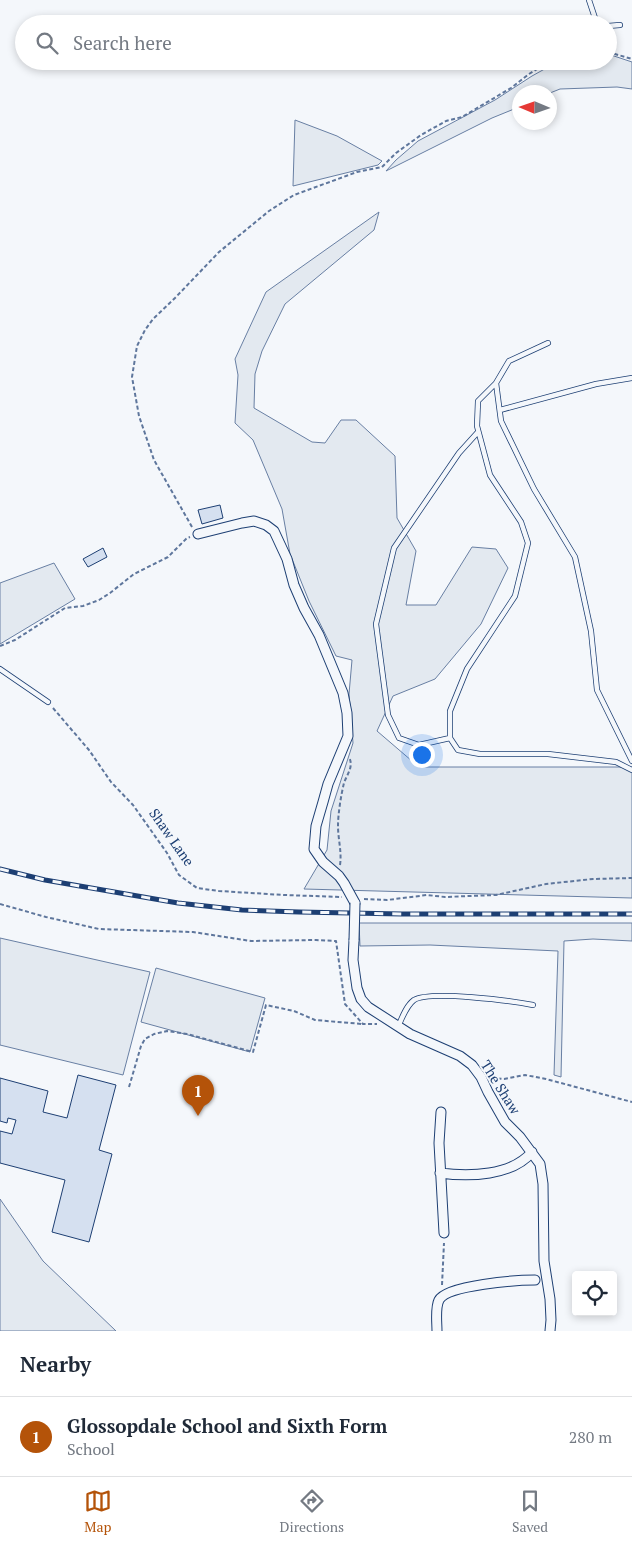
<!DOCTYPE html>
<html lang="en">
<head>
<meta charset="utf-8">
<style>
  :root { --surface:#fff; --page:#f2f2f3; --text:#1f2937; --muted:#747a83; --line:#e0e1e3; --accent:#b45309 }
  body { margin:0; font-family:"PT Serif",serif; background:var(--page); color:var(--text) }
  .controls { position:absolute; right:15px; bottom:15px; display:grid; overflow:hidden; border-radius:5px; box-shadow:0 2px 8px #0003 }
  .controls button { width:45px; height:45px; display:grid; place-items:center; padding:0; border:0; border-bottom:1px solid var(--line); background:var(--surface); color:var(--text); font:25px sans-serif }
  .compass { position:absolute; left:512px; top:85px; width:45px; height:45px; border-radius:50%; background:var(--surface); box-shadow:0 2px 8px #0003; rotate:272deg }
  .you { position:absolute; left:421px; top:754px; width:18px; height:18px; margin:-12px; border:4px solid #fff; border-radius:50%; background:#1a73e8; box-shadow:0 0 0 8px #1a73e833 }
  .badge { display:grid; place-items:center; width:32px; height:32px; border-radius:50%; background:var(--accent); color:#fff; font-size:16px; font-weight:700 }
  .pin { position:absolute; translate:-50% -41px; filter:drop-shadow(0 1px 2px #0008) }
  .pin::after { content:''; position:absolute; top:26px; width:18px; height:15px; background:inherit; clip-path:polygon(0 0,100% 0,50% 100%) }
  .list { margin:0; padding:0; list-style:none }
  h2 { display:flex; justify-content:space-between; align-items:center; height:65px; margin:0; padding:0 20px; font-size:21px }
  h2 small { font-size:16px; font-weight:400; color:var(--muted) }
  .list li { display:grid; grid-template-columns:32px 1fr auto; gap:15px; align-items:center; box-sizing:border-box; height:80px; padding:0 20px; border-top:1px solid var(--line) }
  .list b { display:block; font-size:19px; white-space:nowrap }
  .list p { margin:0; font-size:16px; white-space:nowrap; color:var(--muted) }
  .list em { font-size:16px; font-style:normal; color:var(--muted) }
  .icon { flex:none; width:28px; height:28px; fill:none; stroke:currentColor; stroke-width:2; stroke-linecap:round; stroke-linejoin:round }
  .map { position:relative; flex:none; width:632px; height:1331px; overflow:hidden }
  .search { position:absolute; background:var(--surface); box-shadow:0 2px 8px #0003; left:15px; right:15px; top:15px; height:55px; display:flex; align-items:center; gap:12px; box-sizing:border-box; padding:0 18px; border-radius:28px; color:var(--muted); font-size:19px }
  .sheet { height:145px; background:var(--surface) }
  nav { display:flex; justify-content:space-around; align-items:center; box-sizing:border-box; height:70px; border-top:1px solid var(--line); background:var(--surface); font-size:14px; color:var(--muted) }
  nav a { display:grid; justify-items:center; gap:2px }
  nav .on { color:var(--accent) }
  .map>svg:first-child { display:block }
  .green { fill:#e3e9f0; stroke:#687fa3 }
  .building { fill:#d5e0f0; stroke:#1d3f73 }
  .lines { fill:none; stroke-linecap:round; stroke-linejoin:round }
  .service-casing { stroke:#1d3f73; stroke-width:6 }
  .minor-casing { stroke:#1d3f73; stroke-width:11 }
  .path { stroke:#5e769c; stroke-width:2; stroke-dasharray:4 2.5; stroke-linecap:butt }
  .service { stroke:#f4f7fb; stroke-width:4.5 }
  .minor { stroke:#f4f7fb; stroke-width:9 }
  .rail-casing { stroke:#1d3f73; stroke-width:5 }
  .rail { stroke:#f4f7fb; stroke-width:3; stroke-dasharray:9; stroke-linecap:butt }
  .minor-bridge-casing { stroke:#1d3f73; stroke-width:11; stroke-linecap:butt }
  .minor-bridge { stroke:#f4f7fb; stroke-width:9 }
  .labels { text-anchor:middle; dominant-baseline:central; stroke-width:4; stroke-linejoin:round; paint-order:stroke }
  .street-label { font-size:14px; fill:#1d3f73; stroke:#f4f7fb }
</style>
</head>
<body>
<div class="map">
<svg width="632" height="1331" viewBox="0 0 632 1331">
  <rect width="100%" height="100%" fill="#f4f7fb"/>
  <path class="green" d="M608,54L632,62V89L617,87L560,89L550,93L520,92L519,107L492,118L386,171L396,160L418,141L495,100L532,76L559,61H608Z
    M295,120L337,136L382,161L378,165L293,186Z
    M379,212L374,230L285,304L262,351L255,374L254,408L312,442L325,443L341,420H356L395,456L397,518L416,551L406,605H436L472,547L496,549L508,568L481,624L435,679L393,696L377,731L419,767H632V898L304,889L327,850L331,811L353,743L349,694L352,660L336,656L309,601L290,554L282,509L253,440L235,423L238,375L235,359L266,292Z
    M54,563L75,599L0,644V583Z
    M359,923H632V941L593,939L564,941L561,1077L554,1075L558,951L430,945L360,946Z
    M0,938L150,972L123,1075L0,1045Z
    M156,968L265,998L250,1052L141,1022Z
    M0,1199L43,1261L116,1331H0Z"/>
  <path class="building" d="M220,505L223,518L202,524L198,510Z
    M103,548L107,557L88,567L83,559Z
    M78,1075L116,1085L99,1150L112,1154L89,1242L52,1232L65,1180L0,1163V1131L12,1134L16,1120L8,1118L7,1123L0,1121V1078L48,1091L43,1112L67,1118Z"/>
  <g class="lines">
    <defs>
      <path id="service" d="M589,0L597,24
        M608,26L620,25
        M548,343L509,361L496,383L501,421L534,489L575,557L591,631L597,690L632,761
        M496,383L478,401L477,426L490,475L521,522L528,543L515,596L467,669L450,711V738L458,750L480,754H548L616,762L632,770
        M500,410L596,384L632,378
        M0,669L48,702
        M450,738L419,745L399,738L388,715L376,624L394,548L459,453L478,432
        M398,1027C402,1018 406,1006 414,1000C430,990 512,1001 533,1005"/>
      <path id="minor" d="M198,534L242,523L254,521L266,525L274,531L287,559L294,585L304,608L319,635L343,693L347,713L348,736L328,784L323,802L316,826L314,849L323,862L339,876L344,883L355,903
        M354,940L353,960L357,988L361,999L368,1007L410,1034L460,1056L472,1065L481,1077L488,1092L505,1122L520,1137L540,1164L543,1184L544,1261L550,1299L551,1320L550,1331
        M441,1112L439,1143L444,1233
        M440,1173C469,1177 512,1176 532,1152
        M437,1331C437,1322 435,1308 439,1300C447,1285 518,1280 535,1280"/>
    </defs>
    <use href="#service" class="service-casing"/>
    <use href="#minor" class="minor-casing"/>
    <path class="path" d="M608,52L632,59
      M192,527L154,460L139,416L132,377L137,346L145,330L153,319L175,298L219,252L269,211L294,195L357,172L382,167L396,153L421,135L446,121L462,117L511,88L529,74L550,61
      M0,646L15,640L65,608L83,606L99,600L110,593L134,574L168,557L187,538L190,537
      M53,708L89,750L111,782L133,805L167,853L179,875L197,888L219,891L284,895L342,897
      M340,865C342,852 338,839 338,826C338,814 341,795 344,783C347,774 354,767 349,757
      M364,899L387,900L427,895L445,897L496,895L546,884L593,879L632,878
      M0,904L46,917L99,929L193,932L251,941L316,940L336,941L345,1004L363,1024H377
      M491,1078L504,1079L525,1075L546,1079L632,1102
      M129,1087L141,1046L145,1039L154,1034L167,1031L187,1034L253,1052L266,1005L294,1011L315,1020L362,1024
      M442,1285L444,1243"/>
    <use href="#service" class="service"/>
    <use href="#minor" class="minor"/>
    <defs>
      <path id="rail" d="M0,869L45,880L178,903L242,910L299,912L402,914H632"/>
    </defs>
    <use href="#rail" class="rail-casing"/>
    <use href="#rail" class="rail"/>
    <defs>
      <path id="minor-bridge" d="M354,940L355,903"/>
    </defs>
    <use href="#minor-bridge" class="minor-bridge-casing"/>
    <use href="#minor-bridge" class="minor-bridge"/>
  </g>
  <g class="labels">
    <g class="street-label">
      <text transform="translate(172 837) rotate(55)">Shaw Lane</text>
      <text transform="translate(501 1087) rotate(58)">The Shaw</text>
    </g>
  </g>
</svg>
<div class="controls">
<button><svg class="icon" aria-label="locate" viewBox="0 0 24 24"><circle cx="12" cy="12" r="6"/><path d="M12 2v4M12 18v4M2 12h4M18 12h4"/></svg></button>
</div>
<svg class="compass" viewBox="-18 -18 36 36"><path d="M0-13l5 13h-10z" fill="#e53935"/><path d="M0 13l5-13h-10z" fill="#747a83"/></svg>
<div class="you"></div>
<div class="pin badge" style="left:198px;top:1116px">1</div>
<div class="search"><svg class="icon" aria-label="search" viewBox="0 0 24 24"><circle cx="10" cy="10" r="6"/><path d="M15 15l6 6"/></svg>Search here</div>
</div>
<section class="sheet">
<h2>Nearby<small></small></h2>
<ul class="list">
<li><span class="badge">1</span><div><b>Glossopdale School and Sixth Form</b><p>School</p></div><em>280 m</em></li>
</ul>
</section>
<nav>
<a class="on"><svg class="icon" aria-label="map" viewBox="0 0 24 24"><path d="M3 6l6-2 6 2 6-2v14l-6 2-6-2-6 2zM9 4v14M15 6v14"/></svg>Map</a>
<a><svg class="icon" aria-label="directions" viewBox="0 0 24 24"><path d="M12 3l9 9-9 9-9-9zM9 14v-3h6M13 9l2 2-2 2"/></svg>Directions</a>
<a><svg class="icon" aria-label="saved" viewBox="0 0 24 24"><path d="M7 4h10v16l-5-4-5 4z"/></svg>Saved</a>
</nav>
</body>
</html>
